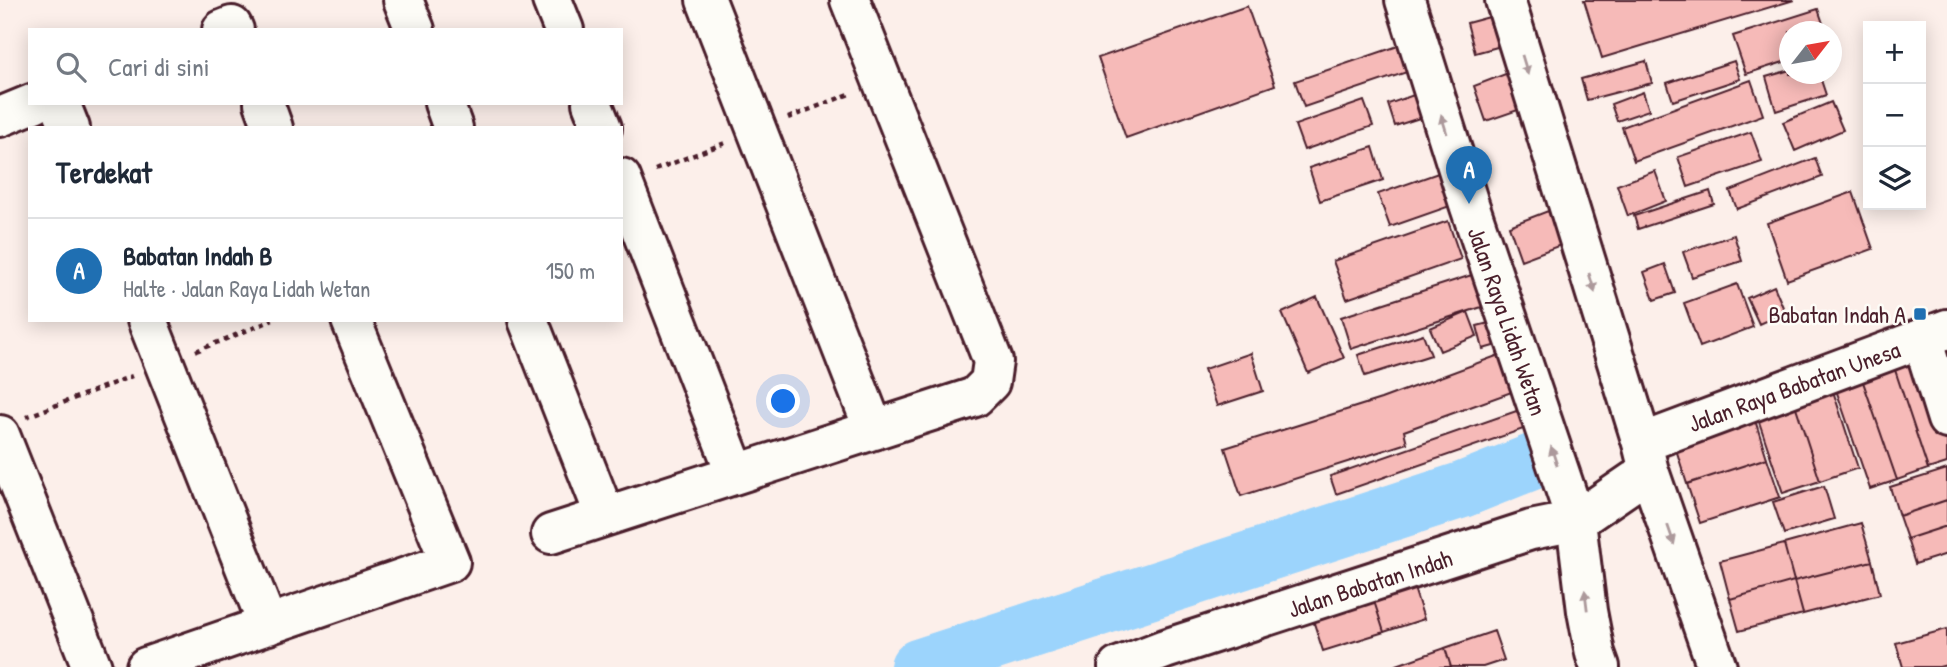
<!DOCTYPE html>
<html lang="id">
<head>
<meta charset="utf-8">
<style>
  :root { --surface:#fff; --page:#f6f6f7; --text:#1f2937; --muted:#747a83; --line:#e0e1e3; --accent:#1f6fb2 }
  body { margin:0; font-family:"Patrick Hand",sans-serif; background:var(--page); color:var(--text) }
  .controls { position:absolute; right:21px; top:21px; display:grid; overflow:hidden; border-radius:0px; box-shadow:0 4px 18px #0003 }
  .controls button { width:63px; height:63px; display:grid; place-items:center; padding:0; border:0; border-bottom:2px solid var(--line); background:var(--surface); color:var(--text); font:35px sans-serif }
  .compass { position:absolute; left:1779px; top:21px; width:63px; height:63px; border-radius:50%; background:var(--surface); box-shadow:0 4px 18px #0003; rotate:59deg }
  .you { position:absolute; left:784px; top:402px; width:24px; height:24px; margin:-18px; border:5px solid #fff; border-radius:50%; background:#1a73e8; box-shadow:0 0 0 10px #1a73e833 }
  .badge { display:grid; place-items:center; width:46px; height:46px; border-radius:50%; background:var(--accent); color:#fff; font-size:23px; font-weight:700 }
  .pin { position:absolute; translate:-50% -58px; filter:drop-shadow(0 2px 4px #0008) }
  .pin::after { content:''; position:absolute; top:37px; width:24px; height:21px; background:inherit; clip-path:polygon(0 0,100% 0,50% 100%) }
  .list { margin:0; padding:0; list-style:none }
  h2 { display:flex; justify-content:space-between; align-items:center; height:91px; margin:0; padding:0 28px; font-size:30px }
  h2 small { font-size:23px; font-weight:400; color:var(--muted) }
  .list li { display:grid; grid-template-columns:46px 1fr auto; gap:21px; align-items:center; box-sizing:border-box; height:105px; padding:0 28px; border-top:2px solid var(--line) }
  .list b { display:block; font-size:26px; white-space:nowrap }
  .list p { margin:0; font-size:23px; white-space:nowrap; color:var(--muted) }
  .list em { font-size:23px; font-style:normal; color:var(--muted) }
  .icon { flex:none; width:38px; height:38px; fill:none; stroke:currentColor; stroke-width:2; stroke-linecap:round; stroke-linejoin:round }
  .map { position:relative; flex:none; width:1947px; height:667px; overflow:hidden }
  .search { position:absolute; background:var(--surface); box-shadow:0 4px 18px #0003; left:28px; top:28px; width:595px; height:77px; display:flex; align-items:center; gap:18px; box-sizing:border-box; padding:0 24px; border-radius:0px; color:var(--muted); font-size:26px }
  .panel { position:absolute; background:var(--surface); box-shadow:0 4px 18px #0003; left:28px; top:126px; width:595px; height:196px; border-radius:0px }
  .map>svg:first-child { display:block }
  .lines { fill:none; stroke-linecap:round; stroke-linejoin:round }
  .river { stroke:#9cd4fc; stroke-width:56 }
  .building { fill:#f6bab8; stroke:#4a1f2b; stroke-width:2 }
  .minor-casing { stroke:#4a1f2b; stroke-width:44 }
  .secondary-casing { stroke:#4a1f2b; stroke-width:44 }
  .path { stroke:#4a1f2b; stroke-width:4.5; stroke-dasharray:5 5; stroke-linecap:butt }
  .minor { stroke:#fdfcf7; stroke-width:38 }
  .secondary { stroke:#fdfcf7; stroke-width:38 }
  .oneway { fill:#ac999b }
  .poi-dot { fill:#1f6fb2; stroke:#fdfcf7; stroke-width:2.5 }
  .labels { text-anchor:middle; dominant-baseline:central; stroke-width:5; stroke-linejoin:round; paint-order:stroke }
  .poi-label { font-size:24px; fill:#4a1f2b; stroke:#fdfcf7; text-anchor:end }
  .street-label { font-size:24px; fill:#4a1f2b; stroke:#fdfcf7 }
</style>
</head>
<body>
<div class="map">
<svg width="1947" height="667" viewBox="0 0 1947 667">
  <rect width="100%" height="100%" fill="#fcefea"/>
  <filter id="ink" filterUnits="userSpaceOnUse"><feTurbulence type="fractalNoise" baseFrequency=".0143" numOctaves="2"/><feDisplacementMap in="SourceGraphic" scale="14" xChannelSelector="R" yChannelSelector="G"/><feConvolveMatrix kernelMatrix="1 2 1 2 8 2 1 2 1" color-interpolation-filters="sRGB"/></filter>
  <g filter="url(#ink)">
    <g class="lines">
      <path class="river" d="M918,667L1462,490L1537,460"/>
    </g>
    <path class="building" d="M1584,0H1794L1602,58Z
      M1247,6L1275,85L1126,138L1098,58Z
      M1818,9L1826,32H1790V60L1746,74L1733,36Z
      M1493,16L1501,46L1475,53L1467,23Z
      M1398,46L1407,72L1304,107L1295,81Z
      M1646,61L1652,83L1587,100L1581,79Z
      M1734,61L1740,79L1673,101L1667,83Z
      M1790,70V74H1819L1826,95L1776,111L1766,77Z
      M1508,73L1521,109L1486,121L1474,86Z
      M1751,80L1763,115L1634,161L1622,127Z
      M1428,90L1435,113L1395,126L1388,104Z
      M1643,92L1649,110L1617,121L1611,104Z
      M1364,101L1373,126L1304,150L1295,125Z
      M1831,102L1843,130L1795,151L1783,122Z
      M1751,132L1762,162L1688,187L1678,157Z
      M1373,147L1383,180L1320,201L1309,168Z
      M1815,158L1822,177L1737,209L1730,191Z
      M1655,171L1666,201L1628,216L1617,185Z
      M1441,172L1453,205L1390,227L1378,194Z
      M1710,191L1714,204L1638,229L1634,216Z
      M1853,192L1873,249L1787,280L1767,223Z
      M1548,211L1561,245L1521,260L1509,226Z
      M1448,221L1461,259L1347,299L1333,261Z
      M1734,235L1742,261L1692,277L1683,252Z
      M1665,264L1675,293L1654,300L1644,272Z
      M1478,273L1488,305L1351,349L1341,317Z
      M1737,284L1753,327L1700,347L1684,303Z
      M1774,286L1785,312L1759,324L1747,298Z
      M1317,297L1344,358L1308,373L1282,313Z
      M1468,312L1477,336L1440,351L1430,328Z
      M1505,319L1511,341L1483,349L1477,326Z
      M1423,334L1431,355L1365,376L1358,355Z
      M1507,352L1520,389L1404,431L1407,443L1241,496L1225,448L1381,399Z
      M1251,353L1263,391L1217,406L1204,369Z
      M1919,356L1947,437V463L1928,469L1893,364Z
      M1893,364L1928,469L1897,480L1861,376Z
      M1861,376L1897,480L1870,489L1834,384Z
      M1832,388L1858,468L1820,481L1794,401Z
      M1794,401L1820,481L1783,493L1756,413Z
      M1525,408L1532,426L1336,494L1330,476Z
      M1754,417L1767,458L1687,484L1674,443Z
      M1767,458L1780,497L1700,523L1687,484Z
      M1947,469V500L1899,516L1890,487Z
      M1824,486L1834,519L1784,534L1773,502Z
      M1947,500V526L1907,539L1899,516Z
      M1861,523L1872,561L1794,581L1784,544Z
      M1947,526V554L1915,564L1907,539Z
      M1784,544L1794,581L1730,599L1720,561Z
      M1872,561L1880,594L1803,614L1794,581Z
      M1794,581L1803,614L1739,631L1730,599Z
      M1413,585L1424,619L1384,632L1373,598Z
      M1373,598L1384,632L1323,651L1312,617Z
      M1947,629V665L1939,667H1903L1896,643Z
      M1494,631L1504,660L1483,667H1451L1445,648Z
      M1445,648L1451,667H1391Z"/>
    <g class="lines">
      <defs>
        <path id="minor" d="M403,0L415,30
          M552,0L564,30
          M706,0L874,430
          M222,30L232,26L234,30
          M60,103L70,128
          M264,103L273,128
          M444,103L453,128
          M592,103L602,128
          M0,117L34,103
          M621,178L736,474
          M147,320L268,625
          M528,320L605,516
          M1922,339L1947,419
          M0,435L92,667
          M551,534L975,397L990,382L993,361L850,0
          M146,667L450,562L351,320
          M1118,667L1165,649L1531,530L1576,521"/>
        <path id="secondary" d="M1405,0L1469,204L1576,521L1587,611L1595,653L1600,667
          M1505,0L1642,443L1649,471L1717,667
          M1642,443L1947,329
          M1576,521L1649,471"/>
      </defs>
      <use href="#minor" class="minor-casing"/>
      <use href="#secondary" class="secondary-casing"/>
      <path class="path" d="M788,118L852,93
        M655,170L725,143
        M196,351L273,320
        M26,417L132,376"/>
      <use href="#minor" class="minor"/>
      <use href="#secondary" class="secondary"/>
    </g>
    <defs><path id="oneway-solid" d="M-6-.8H1V-3.2L6.5 0L1 3.2V.8H-6Z" transform="scale(1.75)"/></defs>
    <g class="oneway">
      <use href="#oneway-solid" transform="translate(1525 65) rotate(73)"/>
      <use href="#oneway-solid" transform="translate(1444 124) rotate(-107)"/>
      <use href="#oneway-solid" transform="translate(1592 283) rotate(73)"/>
      <use href="#oneway-solid" transform="translate(1554 456) rotate(-108)"/>
      <use href="#oneway-solid" transform="translate(1671 535) rotate(71)"/>
      <use href="#oneway-solid" transform="translate(1586 600) rotate(-97)"/>
    </g>
  </g>
  <rect class="poi-dot" x="1913" y="307" width="14" height="14" rx="3.5"/>
  <g class="labels">
    <g class="poi-label">
      <text x="1906" y="314">Babatan Indah A</text>
    </g>
    <g class="street-label">
      <text transform="translate(1508 321) rotate(71)">Jalan Raya Lidah Wetan</text>
      <text transform="translate(1794 386) rotate(-20)">Jalan Raya Babatan Unesa</text>
      <text transform="translate(1370 583) rotate(-18)">Jalan Babatan Indah</text>
    </g>
  </g>
</svg>
<div class="controls">
<button>+</button>
<button>−</button>
<button><svg class="icon" aria-label="layers" viewBox="0 0 24 24"><path d="M12 4l9 5-9 5-9-5zM3 14l9 5 9-5"/></svg></button>
</div>
<svg class="compass" viewBox="-18 -18 36 36"><path d="M0-13l5 13h-10z" fill="#e53935"/><path d="M0 13l5-13h-10z" fill="#747a83"/></svg>
<div class="you"></div>
<div class="pin badge" style="left:1469px;top:204px">A</div>
<div class="search"><svg class="icon" aria-label="search" viewBox="0 0 24 24"><circle cx="10" cy="10" r="6"/><path d="M15 15l6 6"/></svg>Cari di sini</div>
<section class="panel">
<h2>Terdekat<small></small></h2>
<ul class="list">
<li><span class="badge">A</span><div><b>Babatan Indah B</b><p>Halte · Jalan Raya Lidah Wetan</p></div><em>150 m</em></li>
</ul>
</section>
</div>
</body>
</html>
